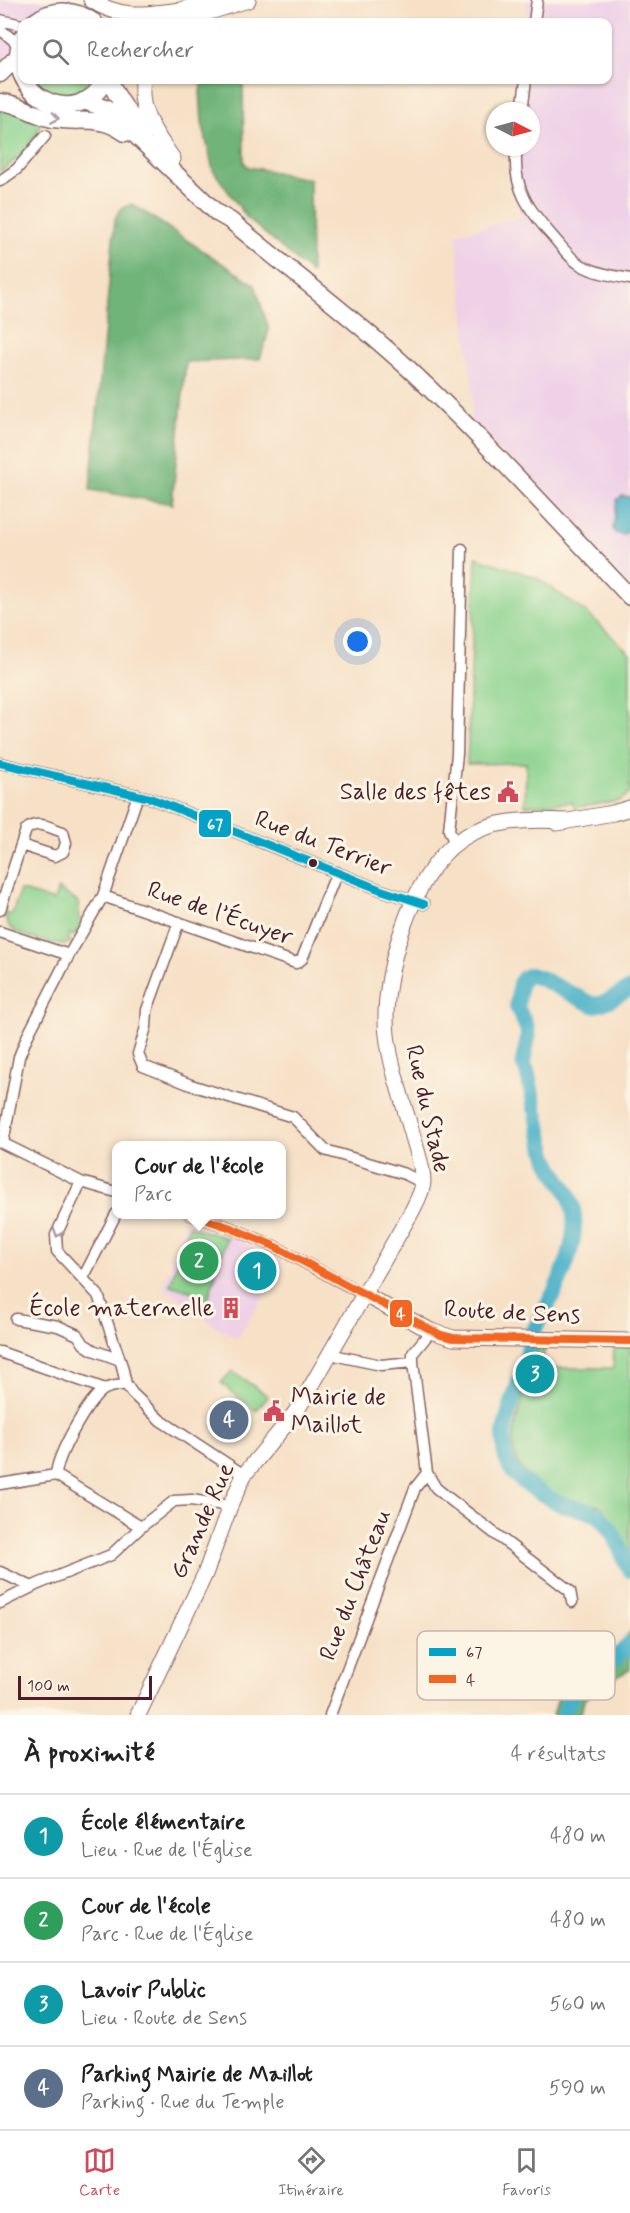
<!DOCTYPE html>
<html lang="fr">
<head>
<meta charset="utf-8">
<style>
  :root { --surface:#fff; --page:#f6f6f6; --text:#222; --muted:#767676; --line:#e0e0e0; --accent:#d1495b }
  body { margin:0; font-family:Mynerve,sans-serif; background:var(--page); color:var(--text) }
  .compass { position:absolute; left:486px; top:102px; width:54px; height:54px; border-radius:50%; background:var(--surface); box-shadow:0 2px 4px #0004; rotate:96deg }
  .scale { position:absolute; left:18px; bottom:15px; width:134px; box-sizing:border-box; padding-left:6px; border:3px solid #4a1f2b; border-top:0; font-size:16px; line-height:21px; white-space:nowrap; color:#4a1f2b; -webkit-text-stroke:4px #fcf5e5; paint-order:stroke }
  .you { position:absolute; left:358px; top:642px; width:21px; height:21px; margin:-15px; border:4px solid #fff; border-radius:50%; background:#1a73e8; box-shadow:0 0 0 9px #1a73e833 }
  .badge { display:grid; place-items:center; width:39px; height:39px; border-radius:50%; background:var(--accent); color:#fff; font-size:20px; font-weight:700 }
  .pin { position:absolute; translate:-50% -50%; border:3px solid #fff; box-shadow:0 2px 6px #0006 }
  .popup { position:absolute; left:112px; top:1141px; width:174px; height:78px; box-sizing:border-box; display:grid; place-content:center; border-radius:12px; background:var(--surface); filter:drop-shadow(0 2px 4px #0005); font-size:20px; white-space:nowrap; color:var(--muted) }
  .popup b { font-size:22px; color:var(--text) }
  .popup::after { content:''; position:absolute; left:50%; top:100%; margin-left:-12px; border:12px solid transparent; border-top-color:var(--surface) }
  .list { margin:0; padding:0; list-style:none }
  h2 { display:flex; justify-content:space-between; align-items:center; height:78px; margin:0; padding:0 24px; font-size:26px }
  h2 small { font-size:20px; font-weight:400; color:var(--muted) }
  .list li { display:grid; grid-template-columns:39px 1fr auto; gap:18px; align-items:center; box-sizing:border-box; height:84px; padding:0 24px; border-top:2px solid var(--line) }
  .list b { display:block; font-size:22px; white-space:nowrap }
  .list p { margin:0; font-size:20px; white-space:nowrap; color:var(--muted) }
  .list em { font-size:20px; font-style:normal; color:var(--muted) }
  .icon { flex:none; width:33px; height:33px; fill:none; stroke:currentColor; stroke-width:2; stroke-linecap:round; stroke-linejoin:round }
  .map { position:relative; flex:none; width:630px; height:1715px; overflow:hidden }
  .search { position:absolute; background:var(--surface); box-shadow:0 2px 4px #0004; left:18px; right:18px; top:18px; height:66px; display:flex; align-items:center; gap:15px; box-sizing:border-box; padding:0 21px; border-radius:12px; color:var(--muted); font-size:22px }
  .sheet { height:414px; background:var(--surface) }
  nav { display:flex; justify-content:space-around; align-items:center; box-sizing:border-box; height:84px; border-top:2px solid var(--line); background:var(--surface); font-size:16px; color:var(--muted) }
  nav a { display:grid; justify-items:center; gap:3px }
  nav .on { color:var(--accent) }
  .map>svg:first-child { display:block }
  .built { fill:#eed0e7 }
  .green { fill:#8ad28e; stroke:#6a785c; stroke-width:1.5 }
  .forest { fill:#6fb479; stroke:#5c6a52; stroke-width:1.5 }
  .water { fill:#48b1c7; stroke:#496879; stroke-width:1.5 }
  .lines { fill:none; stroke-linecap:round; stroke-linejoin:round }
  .river { stroke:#48b1c7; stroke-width:16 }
  .street-casing { stroke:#866361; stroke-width:13 }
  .secondary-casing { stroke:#866361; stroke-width:17 }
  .primary-casing { stroke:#866361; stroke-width:19 }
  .street { stroke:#fff; stroke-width:10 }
  .secondary { stroke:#fff; stroke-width:15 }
  .primary { stroke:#fff; stroke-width:16 }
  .bus-1-casing { stroke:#fcf5e5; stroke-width:12 }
  .bus-2-casing { stroke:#fcf5e5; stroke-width:12 }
  .bus-1 { stroke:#04a2c6; stroke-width:8 }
  .bus-2 { stroke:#f26522; stroke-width:8 }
  .oneway { stroke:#ae9aa0 }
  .bus-dot { fill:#4a1f2b; stroke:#fcf5e5; stroke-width:2 }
  .labels { text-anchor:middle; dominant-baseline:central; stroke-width:6; stroke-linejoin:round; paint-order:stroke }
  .poi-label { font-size:24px; fill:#4a1f2b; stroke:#fcf5e5; text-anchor:end }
  .street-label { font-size:24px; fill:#4a1f2b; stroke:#fcf5e5 }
  .key { fill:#fcf5e5; stroke:#c7b5ad; stroke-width:1.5 }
  .key-label { font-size:16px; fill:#4a1f2b }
  .line-badge { stroke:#fcf5e5; stroke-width:2 }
  .badge-label { font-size:16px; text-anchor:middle; font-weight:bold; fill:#fff }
</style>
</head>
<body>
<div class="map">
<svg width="630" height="1715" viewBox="0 0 630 1715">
  <rect width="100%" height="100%" fill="#fcf5e5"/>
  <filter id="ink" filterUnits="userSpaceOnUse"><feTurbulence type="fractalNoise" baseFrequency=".0167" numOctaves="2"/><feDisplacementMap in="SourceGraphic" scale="12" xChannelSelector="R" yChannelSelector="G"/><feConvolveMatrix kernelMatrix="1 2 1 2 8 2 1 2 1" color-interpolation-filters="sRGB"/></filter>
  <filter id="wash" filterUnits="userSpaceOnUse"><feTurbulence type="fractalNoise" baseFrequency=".008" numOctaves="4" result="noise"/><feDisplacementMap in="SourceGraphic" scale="24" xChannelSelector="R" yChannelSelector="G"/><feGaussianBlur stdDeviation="1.35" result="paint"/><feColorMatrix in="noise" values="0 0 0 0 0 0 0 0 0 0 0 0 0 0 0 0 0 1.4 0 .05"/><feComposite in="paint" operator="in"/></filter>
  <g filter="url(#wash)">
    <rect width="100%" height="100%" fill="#f6e0c6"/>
    <path class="built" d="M0,0H50L35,22H22V40L0,68Z
      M527,0H630V587L568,519L471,420L473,393L456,234L522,217L510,183L508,156L509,147H531V111H514L519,80H608V22H526Z
      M185,1222L246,1243L274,1260L281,1261V1268L237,1339L209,1322L195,1309L163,1287Z"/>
    <path class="green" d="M28,80H99L83,95L55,99Z
      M0,106L41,120C36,145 20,157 0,172Z
      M476,557L537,578L587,613L630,653V793L619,801L574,808L573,802L525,806L526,763L467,764Z
      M58,889L78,902L80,926L74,936L69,934L67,938L71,941L70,943C59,947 18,936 10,927C6,923 6,919 5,913L12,915L20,890L54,901Z
      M189,1226L227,1238L206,1306L200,1304L203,1295L170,1285Z
      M539,1345H546L543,1355L553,1368H613L614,1346H630V1555L616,1527L602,1507C586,1501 571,1502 554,1493C504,1467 508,1446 523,1398C529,1381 534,1363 539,1345Z
      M232,1371L268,1396L256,1411L221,1383Z"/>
    <path class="forest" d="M203,80H243L244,162L248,167C270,170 288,176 310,179L311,273L247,218L213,170L202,122L200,91Z
      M132,204L255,285L269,330L260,359L186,362L172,504L90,490L115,218L122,208Z
      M630,1632V1670L600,1685L584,1700L581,1715H553L559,1695L565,1686L622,1643Z"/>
    <path class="water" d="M622,496L630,497V531L622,535L615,533L613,528L617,500Z"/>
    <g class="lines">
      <path class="river" d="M535,1109L528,1075L523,1062L528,1037L527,1028L517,1007L520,983L524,978L530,975L540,978L593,1005C606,1005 617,994 630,989
        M532,1334C552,1297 588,1239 569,1195C564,1184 555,1175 550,1164C543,1149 540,1131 537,1115
        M529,1346C525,1376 508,1403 504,1434C501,1467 516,1479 542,1494C549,1497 555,1502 562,1505C575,1509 591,1509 601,1518C615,1530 621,1554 630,1570
        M565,1715C568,1684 612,1668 630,1643"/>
    </g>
  </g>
  <g filter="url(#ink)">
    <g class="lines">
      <defs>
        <path id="street" d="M0,20L22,25
          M534,22L537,0
          M0,29L19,45
          M522,111L526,80
          M517,147C511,187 529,210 554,238C562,247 570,259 581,265C595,273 614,276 630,279
          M0,181L17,169L45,136
          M0,763L150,798L381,890L424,904
          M458,841L452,837L449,830L457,754L462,549
          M103,896L296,963L302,959L337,872
          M0,910L21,845L55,856L63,852L66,843L63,832C50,828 37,819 26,830L21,845
          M179,922L147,1010L146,1027L138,1054L143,1066L191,1085L293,1117L325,1150L405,1174L423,1183
          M0,932L69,955
          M0,1142L81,1182L116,1192
          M3,1143L19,1057L27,1037L69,955L103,896L138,795
          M81,1182L56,1235L57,1251L98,1295L122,1366L126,1384L132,1393L160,1420L244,1475
          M189,1214L231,1228L272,1245L365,1295
          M83,1278L116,1214
          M16,1319L58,1326L78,1335L84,1344L93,1350L120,1360
          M431,1331L413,1353V1362L427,1473L436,1488L447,1497L570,1591L572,1602
          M0,1352L105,1389
          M331,1352L338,1356L381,1365L413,1362
          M126,1384C119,1386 109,1386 103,1390C87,1402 57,1455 56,1475L141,1527
          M0,1484L56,1475
          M0,1572L32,1587
          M0,1603L38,1584L111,1555L141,1527L174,1501L191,1500L230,1506
          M330,1715L415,1488L427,1473"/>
        <path id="secondary" d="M91,0C122,20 146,14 181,10
          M171,13L214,0
          M178,22L248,0
          M143,80C137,111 156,134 173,159
          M557,823L613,813L630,808
          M365,1295L431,1331L453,1338L630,1341
          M138,1715L205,1574L230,1506L244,1475L295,1413L305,1397L412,1211C416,1203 423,1191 423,1182C423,1167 417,1151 413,1137C404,1104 391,1069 387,1035C380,979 411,873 460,840C490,819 530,819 566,821"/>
        <path id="primary" d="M34,22C53,7 75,9 94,22
          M22,37C0,94 78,133 105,80
          M0,74L17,57
          M109,80C118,99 130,117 145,132
          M83,101L105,108L112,113L217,213L231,221C290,271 352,316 409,369C486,441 557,520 630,597
          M0,102C20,103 34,116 53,119C80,124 100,114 125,133"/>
      </defs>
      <use href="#street" class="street-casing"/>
      <use href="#secondary" class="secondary-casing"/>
      <use href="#primary" class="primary-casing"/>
      <use href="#street" class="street"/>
      <use href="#secondary" class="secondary"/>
      <use href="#primary" class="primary"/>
      <defs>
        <path id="bus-1" d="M0,763L150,798L381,890L424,904"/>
        <path id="bus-2" d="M189,1214L231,1228L272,1245L441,1335L453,1338L630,1341"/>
      </defs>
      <use href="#bus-1" class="bus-1-casing"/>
      <use href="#bus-2" class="bus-2-casing"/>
      <use href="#bus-1" class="bus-1"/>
      <use href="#bus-2" class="bus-2"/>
    </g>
    <defs><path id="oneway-chevron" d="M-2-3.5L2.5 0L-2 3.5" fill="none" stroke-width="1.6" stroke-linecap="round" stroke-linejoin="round" transform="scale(1.5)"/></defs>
    <g class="oneway">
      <use href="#oneway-chevron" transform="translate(55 118) rotate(8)"/>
      <use href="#oneway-chevron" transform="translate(58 1233) rotate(108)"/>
    </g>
  </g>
  <defs>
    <symbol id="civic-bare" viewBox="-9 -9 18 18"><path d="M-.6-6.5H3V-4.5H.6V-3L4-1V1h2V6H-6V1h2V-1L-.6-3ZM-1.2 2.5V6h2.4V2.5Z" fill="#d1495b" stroke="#fcf5e5" stroke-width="2.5" paint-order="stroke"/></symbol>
    <symbol id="building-bare" viewBox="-9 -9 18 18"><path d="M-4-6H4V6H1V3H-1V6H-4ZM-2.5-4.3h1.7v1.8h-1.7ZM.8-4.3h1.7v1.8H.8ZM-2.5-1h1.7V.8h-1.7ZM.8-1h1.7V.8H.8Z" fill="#d1495b" stroke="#fcf5e5" stroke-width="2.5" paint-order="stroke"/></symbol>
  </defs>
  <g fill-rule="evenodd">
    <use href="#civic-bare" x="493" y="777" width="30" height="30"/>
    <use href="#building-bare" x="216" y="1293" width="30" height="30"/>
    <use href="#civic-bare" x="259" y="1396" width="30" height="30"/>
  </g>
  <circle class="bus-dot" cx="313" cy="863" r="5"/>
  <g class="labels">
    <g class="poi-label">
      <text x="491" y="792">Salle des fêtes</text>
      <text x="214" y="1308">École maternelle</text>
      <text x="291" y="1397" text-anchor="start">Mairie de<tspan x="291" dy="28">Maillot</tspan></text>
    </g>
    <g class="street-label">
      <text transform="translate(323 844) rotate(21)">Rue du Terrier</text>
      <text transform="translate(220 914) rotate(19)">Rue de l’Écuyer</text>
      <text transform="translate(427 1109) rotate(77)">Rue du Stade</text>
      <text transform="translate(512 1313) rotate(3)">Route de Sens</text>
      <text transform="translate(203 1521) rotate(-66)">Grande Rue</text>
      <text transform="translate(356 1585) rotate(-69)">Rue du Château</text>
    </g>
  </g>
  <rect x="417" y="1631" width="198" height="69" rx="9" class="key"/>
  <rect x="429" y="1648" width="27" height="8" fill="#04a2c6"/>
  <rect x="429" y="1675" width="27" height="8" fill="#f26522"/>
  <g class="key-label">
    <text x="466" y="1658">67</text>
    <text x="466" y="1685">4</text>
  </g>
  <g class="line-badge">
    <rect x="198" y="809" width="34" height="29" rx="6" fill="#04a2c6"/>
    <rect x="389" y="1299" width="24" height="29" rx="6" fill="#f26522"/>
  </g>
  <g class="badge-label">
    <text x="215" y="830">67</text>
    <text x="401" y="1319">4</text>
  </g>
</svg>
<svg class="compass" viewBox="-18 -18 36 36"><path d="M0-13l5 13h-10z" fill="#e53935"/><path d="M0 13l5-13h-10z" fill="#767676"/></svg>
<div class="scale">100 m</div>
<div class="you"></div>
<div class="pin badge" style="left:257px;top:1271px;background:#0f9aa8">1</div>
<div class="pin badge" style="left:199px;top:1261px;background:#2e9e5b">2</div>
<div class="popup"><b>Cour de l'école</b>Parc</div>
<div class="pin badge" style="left:535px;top:1374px;background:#0f9aa8">3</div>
<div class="pin badge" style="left:229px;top:1420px;background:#5c6f8a">4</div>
<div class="search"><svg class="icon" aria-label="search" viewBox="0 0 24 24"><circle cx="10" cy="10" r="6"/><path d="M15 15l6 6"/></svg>Rechercher</div>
</div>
<section class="sheet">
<h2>À proximité<small>4 résultats</small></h2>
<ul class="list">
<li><span class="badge" style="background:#0f9aa8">1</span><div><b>École élémentaire</b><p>Lieu · Rue de l'Église</p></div><em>480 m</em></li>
<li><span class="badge" style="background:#2e9e5b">2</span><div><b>Cour de l'école</b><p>Parc · Rue de l'Église</p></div><em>480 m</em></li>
<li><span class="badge" style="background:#0f9aa8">3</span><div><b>Lavoir Public</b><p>Lieu · Route de Sens</p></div><em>560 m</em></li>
<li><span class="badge" style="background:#5c6f8a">4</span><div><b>Parking Mairie de Maillot</b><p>Parking · Rue du Temple</p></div><em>590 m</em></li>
</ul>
</section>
<nav>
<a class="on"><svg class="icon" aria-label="map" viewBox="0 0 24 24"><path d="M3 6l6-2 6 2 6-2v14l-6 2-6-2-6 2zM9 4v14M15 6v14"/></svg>Carte</a>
<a><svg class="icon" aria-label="directions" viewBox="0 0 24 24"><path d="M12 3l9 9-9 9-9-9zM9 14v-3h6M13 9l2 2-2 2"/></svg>Itinéraire</a>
<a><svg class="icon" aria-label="saved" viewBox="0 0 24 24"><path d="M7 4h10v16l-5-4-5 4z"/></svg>Favoris</a>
</nav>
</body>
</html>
